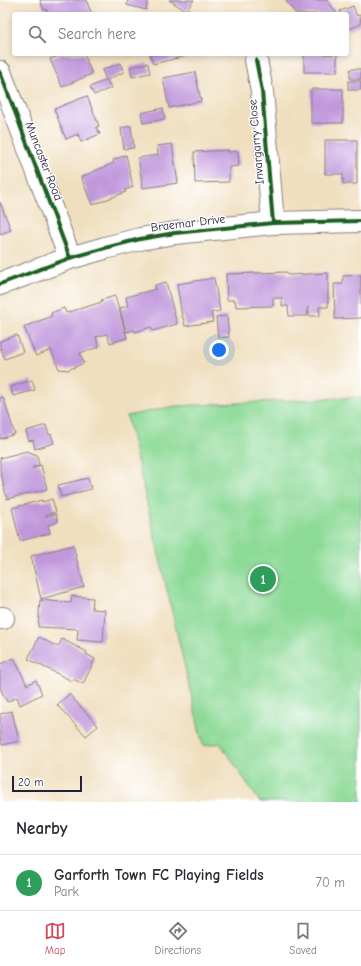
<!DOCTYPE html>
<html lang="en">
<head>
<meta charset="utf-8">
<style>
  :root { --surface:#fff; --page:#f2f2f3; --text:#2b2b33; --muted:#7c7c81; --line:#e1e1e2; --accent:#d1495b }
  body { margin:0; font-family:"Comic Neue",sans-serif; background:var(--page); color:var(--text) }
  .scale { position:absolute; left:12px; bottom:10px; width:70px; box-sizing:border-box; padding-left:4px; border:2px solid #22223b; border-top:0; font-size:11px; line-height:14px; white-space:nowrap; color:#22223b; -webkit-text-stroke:3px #fff; paint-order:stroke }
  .you { position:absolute; left:219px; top:350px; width:14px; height:14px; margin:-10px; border:3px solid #fff; border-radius:50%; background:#1a73e8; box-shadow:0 0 0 6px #1a73e833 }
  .badge { display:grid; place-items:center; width:26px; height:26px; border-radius:50%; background:var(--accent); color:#fff; font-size:13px; font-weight:700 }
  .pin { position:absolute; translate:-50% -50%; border:2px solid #fff; box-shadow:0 1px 4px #0006 }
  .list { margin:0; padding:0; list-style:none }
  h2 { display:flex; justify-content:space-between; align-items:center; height:52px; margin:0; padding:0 16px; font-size:17px }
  h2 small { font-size:13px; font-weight:400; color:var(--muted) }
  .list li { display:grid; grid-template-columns:26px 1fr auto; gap:12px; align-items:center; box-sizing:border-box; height:56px; padding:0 16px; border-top:1px solid var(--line) }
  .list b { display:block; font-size:15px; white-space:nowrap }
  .list p { margin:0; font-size:13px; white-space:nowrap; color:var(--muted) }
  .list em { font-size:13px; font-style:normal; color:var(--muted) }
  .icon { flex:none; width:22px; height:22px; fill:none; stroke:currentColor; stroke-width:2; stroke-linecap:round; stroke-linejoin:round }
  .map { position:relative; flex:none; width:361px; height:802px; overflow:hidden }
  .search { position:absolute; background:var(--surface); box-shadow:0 2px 6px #0003; left:12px; right:12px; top:12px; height:44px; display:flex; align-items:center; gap:10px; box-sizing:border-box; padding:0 14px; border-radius:4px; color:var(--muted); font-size:15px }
  .sheet { height:108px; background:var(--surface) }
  nav { display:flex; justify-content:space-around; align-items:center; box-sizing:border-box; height:56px; border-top:1px solid var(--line); background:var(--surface); font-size:11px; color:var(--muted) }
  nav a { display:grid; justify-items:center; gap:2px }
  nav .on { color:var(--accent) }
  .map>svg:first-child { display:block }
  .green { fill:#8dda97; stroke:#587e69 }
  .building { fill:#c197dc }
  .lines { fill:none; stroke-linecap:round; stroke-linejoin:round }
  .minor-casing { stroke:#89807d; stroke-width:24 }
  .minor { stroke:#fff; stroke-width:22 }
  .cycleway-casing { stroke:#fff; stroke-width:6 }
  .cycleway { stroke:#1b5e20; stroke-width:4 }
  .labels { text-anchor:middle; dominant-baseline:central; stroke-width:3; stroke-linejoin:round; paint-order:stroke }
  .street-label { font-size:12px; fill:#22223b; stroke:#fff }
</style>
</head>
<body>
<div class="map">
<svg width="361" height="802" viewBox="0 0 361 802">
  <rect width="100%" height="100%" fill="#fff"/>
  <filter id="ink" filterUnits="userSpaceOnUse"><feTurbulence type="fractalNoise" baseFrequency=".025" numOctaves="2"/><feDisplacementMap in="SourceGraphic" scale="8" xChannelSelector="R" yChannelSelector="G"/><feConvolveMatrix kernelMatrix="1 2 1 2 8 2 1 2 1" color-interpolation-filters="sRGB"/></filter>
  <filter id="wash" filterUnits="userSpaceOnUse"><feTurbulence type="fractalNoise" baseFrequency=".012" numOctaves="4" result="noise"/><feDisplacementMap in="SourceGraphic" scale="16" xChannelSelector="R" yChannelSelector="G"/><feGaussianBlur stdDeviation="0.9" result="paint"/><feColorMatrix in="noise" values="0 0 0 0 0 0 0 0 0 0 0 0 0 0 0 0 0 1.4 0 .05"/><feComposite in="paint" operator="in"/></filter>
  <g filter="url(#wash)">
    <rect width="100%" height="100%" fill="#f0dfbf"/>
    <path class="green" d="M361,397V802H260L220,743L203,746L127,416L175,406Z"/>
    <g id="blocks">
      <path class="building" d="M40,0H86L92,14H48L46,9L44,10Z
        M128,0H148L146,10L127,5Z
        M169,0H194L186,11Z
        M287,0H327L337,14H296L286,1Z
        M353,6L357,16L360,15L361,24L347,30V14H341L340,11Z
        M63,54H84L92,74L62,87L50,59Z
        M150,54H185L186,56L153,64Z
        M304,54H337V72H304Z
        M120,63L124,72L107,80L111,88L94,95L90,87L106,80L102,70Z
        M148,63L150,73L132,77L130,67Z
        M350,69H361V79H350Z
        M195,72L201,101L169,108L163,78Z
        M348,81H361V90H348Z
        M311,89H343V123H311Z
        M87,96L99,126L96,127L100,134L81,142L78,134L66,139L54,109Z
        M163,108L165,119L143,123L141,113Z
        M131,126L134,148L124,149L121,128Z
        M325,140H357V184H343V174H325Z
        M172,144L178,183L143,188L138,158L158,155L157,146Z
        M228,150V152L238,151L239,166L229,167V182L195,183L194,152Z
        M126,155L133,187L125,190L126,192L92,205L81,177L114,163L113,160Z
        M0,202L11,230L0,234Z
        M287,272L288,275L328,273V307H319L320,316H309L308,307V316H289L288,306H282V298H273V306L236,307L235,300H227L226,274Z
        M361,275V318L335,319L334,284H343V276Z
        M214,278L220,311L211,313L213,322L185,326L183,317H182L177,284Z
        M166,282L177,324L153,331L151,327L135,332L134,330L126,332L120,308L128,306L126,297L156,289L155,285Z
        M115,296L127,338L110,343L107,334L96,337L99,347L80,353L84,363L68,370L59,369L51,350L36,356L24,327L52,316L51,313L64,308L66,313L102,302L101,300Z
        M227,316L229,337L218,338L216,317Z
        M17,335L23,352L5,359L0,347V341Z
        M32,380L35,390L13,396L10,387Z
        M3,397L15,434L0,439V398Z
        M46,425L49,435L51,434L54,443L35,449L33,440L29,441L26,431Z
        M27,451L37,455L39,465L32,468L41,465L47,489L7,499L0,470V458Z
        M88,478L91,489L61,497L58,485Z
        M52,499L56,512L46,515V517L56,514L58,522L48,525L50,533L20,541L12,508L42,500V502Z
        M73,545L84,587L41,599L31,556Z
        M72,596L93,598L92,609L105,610L103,642L77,640L78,629L38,627L40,600L71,603Z
        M39,637L58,647L62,639L87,652L86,654L95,659L83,684L73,679L72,681L28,659Z
        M14,658L27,685L36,680L42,694L20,705L17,697L7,702L0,688V664Z
        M69,694L98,726L86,736L57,705Z
        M12,711L19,741L2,745L0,736V714Z"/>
    </g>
  </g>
  <g filter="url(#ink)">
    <use href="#blocks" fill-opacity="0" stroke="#89807d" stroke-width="1"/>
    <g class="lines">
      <defs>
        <path id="minor" d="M256,60L262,91L273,223
          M0,72L70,258
          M0,284L70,258L105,248L140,239L175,233L273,223L361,221
          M0,618H3"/>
      </defs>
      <use href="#minor" class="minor-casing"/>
      <use href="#minor" class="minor"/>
      <defs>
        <path id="cycleway" d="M256,60L262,91L273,223
          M0,72L70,258
          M0,284L70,258L105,248L140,239L175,233L273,223L361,221"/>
      </defs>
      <use href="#cycleway" class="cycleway-casing"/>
      <use href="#cycleway" class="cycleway"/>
    </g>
  </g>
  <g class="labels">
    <g class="street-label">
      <text transform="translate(256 142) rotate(-95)">Invargarry Close</text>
      <text transform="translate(44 161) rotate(69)">Muncaster Road</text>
      <text transform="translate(188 223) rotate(-7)">Braemar Drive</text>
    </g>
  </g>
</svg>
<div class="scale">20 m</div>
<div class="you"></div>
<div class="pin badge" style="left:263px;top:579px;background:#2e9e5b">1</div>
<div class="search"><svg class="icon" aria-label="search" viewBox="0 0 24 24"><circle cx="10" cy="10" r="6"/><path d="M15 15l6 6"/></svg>Search here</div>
</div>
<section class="sheet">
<h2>Nearby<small></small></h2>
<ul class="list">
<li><span class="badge" style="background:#2e9e5b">1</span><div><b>Garforth Town FC Playing Fields</b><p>Park</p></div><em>70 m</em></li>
</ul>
</section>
<nav>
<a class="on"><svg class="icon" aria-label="map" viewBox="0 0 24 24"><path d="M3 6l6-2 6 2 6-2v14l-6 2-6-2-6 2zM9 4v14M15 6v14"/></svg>Map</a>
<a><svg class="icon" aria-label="directions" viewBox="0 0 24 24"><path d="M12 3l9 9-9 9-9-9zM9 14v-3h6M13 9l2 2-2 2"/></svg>Directions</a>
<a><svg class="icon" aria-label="saved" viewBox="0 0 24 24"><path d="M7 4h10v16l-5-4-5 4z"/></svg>Saved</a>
</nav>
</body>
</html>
